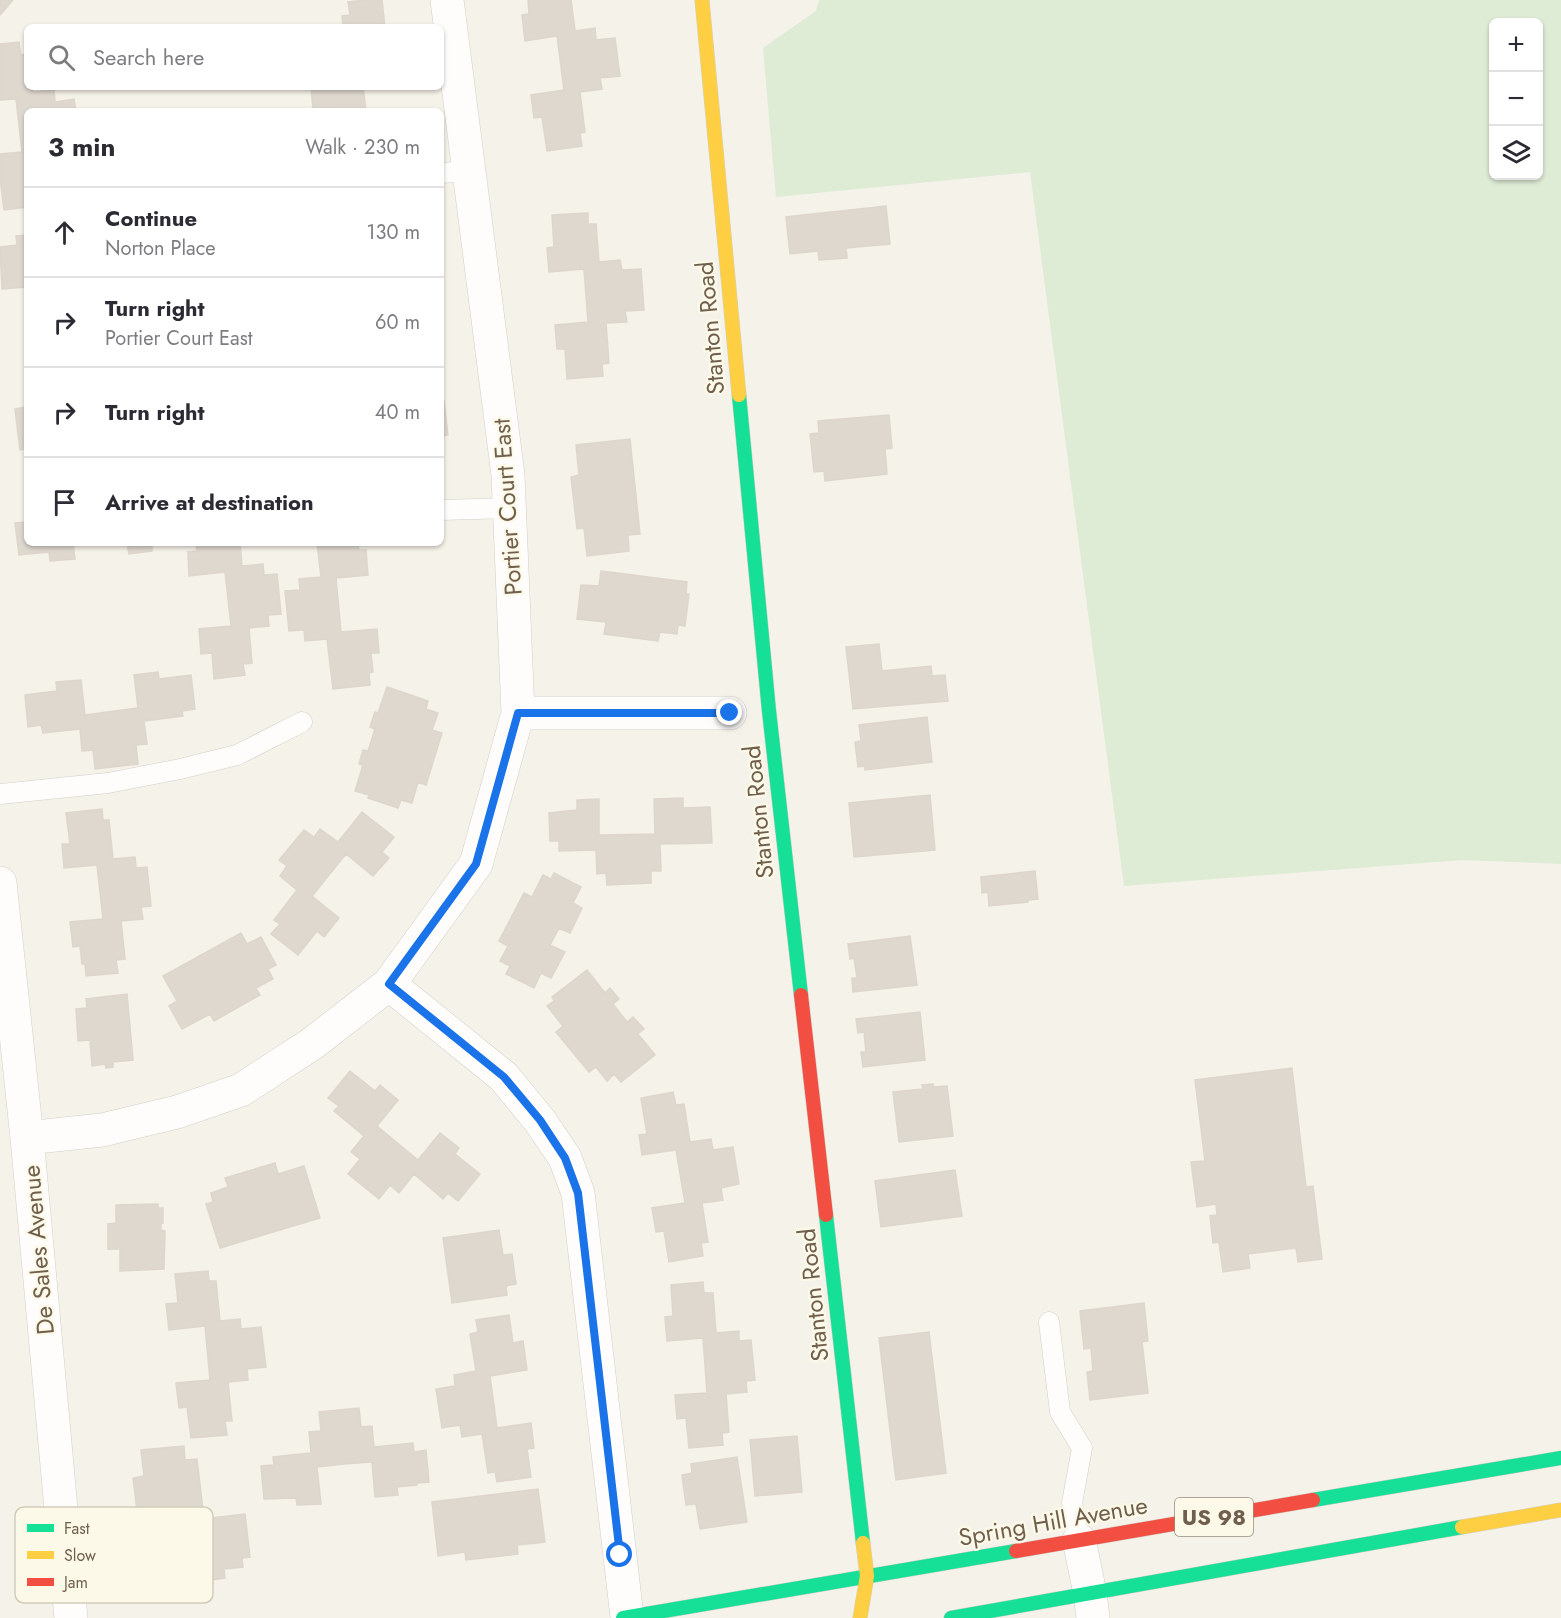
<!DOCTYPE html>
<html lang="en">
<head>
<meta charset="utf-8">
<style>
  :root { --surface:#fff; --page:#f7f7f7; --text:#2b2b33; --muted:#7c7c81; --line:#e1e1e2 }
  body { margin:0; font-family:Jost,sans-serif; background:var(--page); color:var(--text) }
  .controls { position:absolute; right:18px; top:18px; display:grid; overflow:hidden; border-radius:9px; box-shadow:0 2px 4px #0004 }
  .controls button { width:54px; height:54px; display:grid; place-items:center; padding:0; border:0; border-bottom:2px solid var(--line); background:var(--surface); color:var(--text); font:30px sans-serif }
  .stop { position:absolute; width:18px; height:18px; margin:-14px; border:4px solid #1a73e8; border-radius:50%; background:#fff }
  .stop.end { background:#1a73e8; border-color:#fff; box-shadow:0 2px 6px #0008 }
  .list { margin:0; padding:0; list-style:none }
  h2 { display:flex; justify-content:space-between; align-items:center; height:78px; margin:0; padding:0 24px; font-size:26px }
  h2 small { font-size:20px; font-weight:400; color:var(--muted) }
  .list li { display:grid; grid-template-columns:39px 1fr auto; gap:18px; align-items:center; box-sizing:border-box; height:90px; padding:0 24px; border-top:2px solid var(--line) }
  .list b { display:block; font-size:22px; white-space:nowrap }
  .list p { margin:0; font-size:20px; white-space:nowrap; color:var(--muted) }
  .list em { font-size:20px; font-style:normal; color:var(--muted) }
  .icon { flex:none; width:33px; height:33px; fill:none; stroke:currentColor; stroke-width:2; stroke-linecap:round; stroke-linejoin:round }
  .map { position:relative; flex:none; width:1561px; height:1618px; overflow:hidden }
  .search { position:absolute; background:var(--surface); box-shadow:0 2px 4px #0004; left:24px; top:24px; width:420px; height:66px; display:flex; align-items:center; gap:15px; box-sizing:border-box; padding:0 21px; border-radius:9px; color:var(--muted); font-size:22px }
  .panel { position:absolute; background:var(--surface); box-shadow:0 2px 4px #0004; left:24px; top:108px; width:420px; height:438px; border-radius:9px }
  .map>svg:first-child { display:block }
  .green { fill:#deebd5; fill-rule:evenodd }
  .building { fill:#ded8cf; stroke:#ddd6cc; stroke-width:1.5 }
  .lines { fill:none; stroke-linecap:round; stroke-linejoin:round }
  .lane-casing { stroke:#d3cfc7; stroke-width:21 }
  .street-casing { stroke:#d3cfc7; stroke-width:34 }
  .fast-casing { stroke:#d2cec4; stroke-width:15 }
  .slow-casing { stroke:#d2cec4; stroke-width:15 }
  .jam-casing { stroke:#d2cec4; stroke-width:15 }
  .lane { stroke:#fefdfc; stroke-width:20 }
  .street { stroke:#fefdfc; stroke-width:33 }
  .fast { stroke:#16e098; stroke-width:14 }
  .slow { stroke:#ffcf43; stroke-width:14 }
  .jam { stroke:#f24e42; stroke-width:14 }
  .route { stroke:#1a73e8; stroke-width:8 }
  .labels { text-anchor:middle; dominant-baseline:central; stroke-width:4.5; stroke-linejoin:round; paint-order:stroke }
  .shield { fill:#fdf9e9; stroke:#9a8d7b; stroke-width:1.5 }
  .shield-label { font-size:22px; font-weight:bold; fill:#6f5f4c }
  .street-label { font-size:24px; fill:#6f5f4c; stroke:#fdf9e9 }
  .key { fill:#fdf9e9; stroke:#d2cbba; stroke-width:1.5 }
  .key-label { font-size:16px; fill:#6f5f4c }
</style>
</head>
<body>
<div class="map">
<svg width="1561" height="1618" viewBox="0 0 1561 1618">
  <rect width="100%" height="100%" fill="#f5f2e9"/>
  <path class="green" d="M819,0H1561V864L1462,860L1124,886L1030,172L776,197L763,48L816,11ZM1494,22H1538V176H1494Z"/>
  <path class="building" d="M0,0H13L0,15Z
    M365,0H382L385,27H343L342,16L350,15L348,2Z
    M528,0H571L575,31L595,28L596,40L615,38L620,76L600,78L602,89L580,92L585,132L580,133L582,146L547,151L542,117L534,118L531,95L564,90L557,36L525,41L522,15L529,14Z
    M19,42L21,55L27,54V87H32L33,92L54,90L55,102L74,99L76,111H27V207L4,210L0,178V154L22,152L16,99L0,100V44Z
    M311,87H363L366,111H331L330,108L313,109Z
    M886,206L890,244L846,248L847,258L819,260L818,251L790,254L786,217Z
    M588,213V224H596L599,262L620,260L622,270L641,269L644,310L625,311L627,322L606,323L609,363L602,364L603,376L567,379L565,349H557L555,325L588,322L584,269L549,272L547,248L554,247L552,215Z
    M27,235V287L2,289L0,247L17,245L16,236Z
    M444,401L448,435L441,436V402Z
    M26,407H27V454L26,449L20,450L15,409Z
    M889,415L892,448L885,449L887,474L825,481L824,471L814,472L810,434L819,433L818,421Z
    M630,439L640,534L628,535L629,551L587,556L584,528L577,529L571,477L579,475L576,445Z
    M26,515H27V543H73L75,559L50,561L49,552L19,555L15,523L27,522Z
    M127,543H156H152V551L129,554Z
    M240,543L242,566L263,564L264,575L277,574L281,614L268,615L269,626L249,628L252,663L243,664L245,675L214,679L212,653L201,654L199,629L231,626L225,572L189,576L188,552L197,551L196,543Z
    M317,543H358L359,550H366L368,575L336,578L341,632L377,629L379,653H371L373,672L369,673L370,685L333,689L327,639L305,641L304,630L289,631L285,591L300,590L299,579L321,577Z
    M601,571L687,582L686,594H689L685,626L678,625L677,634L660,632L658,641L604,634L606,622L577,619L581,585L599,586Z
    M879,644L882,671L931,666L932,676L945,675L948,701L853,709L846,647Z
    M158,672L159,679L191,675L195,709L182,711L183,716L144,721L147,744L136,745L138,764L95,769L93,750L82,751L80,729L43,733L41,725L28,727L25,695L57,691L56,682L81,680L85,715L130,709L138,708L134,675Z
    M387,687L428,701L426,709L438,713L432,730L442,733L426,785L418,782L412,803L401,800L398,808L368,798L369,795L355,791L363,765L359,764L363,750L368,751L375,729L370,727L375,712L378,713Z
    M927,717L932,762L865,770V766L858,767L855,742L861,741L859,725Z
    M930,795L935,850L854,857L849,803Z
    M683,798V808L710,807L712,843L660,844L661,871H651V883L607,885L606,873L597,874L596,850L559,851V841H550L549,813L577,810V800L599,799V835L655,834L654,799Z
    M102,809L103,820H109L113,859L135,857L136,868L147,867L151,906L141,907L143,919L121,921L125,959L116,960L118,973L86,976L85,964H82L80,946L73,947L70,922L103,919L97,865L64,868L62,844H70L66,813Z
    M362,812L394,837L382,852L389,858L373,876L346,854L312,896L339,918L324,937L317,931L298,955L271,934L280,924L274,920L297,890L280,876L287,866L279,860L304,830L314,837L320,829L338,842Z
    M1035,871L1038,899L1028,900V902L989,906L988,892L982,893L981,877Z
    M554,873L581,887L573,903L582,908L570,933L559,928L550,945L565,952L551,978L541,973L534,988L506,974L510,966L500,961L508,946L499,941L524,893L532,897L543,875L551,879Z
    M241,933L247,944L261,937L276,965L268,969L273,979L256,988L260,995L221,1017L214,1021L210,1014L182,1029L169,1006L177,1001L163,976Z
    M910,936L917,985L853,992L852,978H857L854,958L850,959L848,944Z
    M587,970L605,993L610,988L619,999L613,1004L627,1022L633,1017L644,1029L638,1034L655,1055L621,1082L614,1074L607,1081L596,1067L589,1072L556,1032L563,1026L547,1006L554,1001L552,997Z
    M127,994L133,1060L113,1062V1067L106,1068L105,1064L92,1066L90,1040L78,1041L76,1009L87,1008L86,999Z
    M920,1012L925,1060L863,1067L861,1052H866L864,1032L858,1033L856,1019Z
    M1292,1068L1306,1187L1313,1186L1322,1259L1298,1262L1296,1248L1248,1254L1250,1268L1223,1272L1219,1242L1213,1243L1210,1216L1217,1215L1216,1204L1197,1207L1191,1162L1205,1161L1195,1080Z
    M350,1071L375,1091L380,1085L398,1100L377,1126L418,1160L440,1133L459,1148L455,1154L480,1174L458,1201L448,1193L443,1199L414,1174L399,1193L390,1185L379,1199L348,1174L360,1159L351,1152L364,1136L334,1111L339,1106L328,1098Z
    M933,1084V1087L947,1086L953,1136L899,1142L893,1092L923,1089L922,1085Z
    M673,1092L676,1105L684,1104L690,1142L711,1139L713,1150L733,1147L739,1184L721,1188L723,1200L702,1203L708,1242L701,1243L703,1256L669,1262L664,1231L656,1232L652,1208L685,1203L676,1150L642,1155L639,1135L647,1134L641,1098Z
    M275,1163L278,1174L304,1166L320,1218L220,1248L206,1204L213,1202L211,1193L228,1187L225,1178Z
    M955,1170L962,1216L881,1227L875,1181Z
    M158,1204V1208H163V1223H161V1230L165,1231L164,1269L120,1271V1249H108V1224L116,1223V1205Z
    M499,1230L503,1255L512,1254L516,1284L506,1286L507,1295L452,1303L443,1238Z
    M208,1271L209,1281H216L220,1321L240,1319L241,1329L261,1327L266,1367L247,1369L248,1380L228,1382L232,1421H225L227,1435L191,1438L187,1407L179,1408L176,1383L210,1380L205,1326L169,1330L166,1304L178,1303L175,1274Z
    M703,1282L704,1293H713L716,1333L739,1331V1341L751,1340L755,1380L746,1381L747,1392L726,1394L729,1432L722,1433L723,1445L689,1448L686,1418L677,1419L675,1395L707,1393L703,1338L667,1341L665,1317L673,1316L671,1285Z
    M1144,1303L1148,1341L1142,1342L1148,1393L1090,1400L1087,1372L1093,1371L1091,1348L1084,1349L1080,1311Z
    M509,1315L513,1343L523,1341L527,1370L490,1376L497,1428L531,1423L534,1448L527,1449L531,1477L497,1482L495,1472L488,1473L482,1434L462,1437L460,1425L442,1428L436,1389L455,1386L454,1375L476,1371L470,1334L478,1332L476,1320Z
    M929,1332L946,1473L896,1480L879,1338Z
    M359,1408L361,1427L372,1426L374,1447L413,1443L414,1452L426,1450L429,1482L417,1483V1485L397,1487L398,1495L375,1497L372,1462L344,1464L317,1467L321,1504L297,1505L296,1498L264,1499L261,1466L274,1465L273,1457L311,1453L309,1432L321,1431L319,1412Z
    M797,1436L802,1492L755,1496L750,1440Z
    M184,1446L185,1460L197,1459L203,1510L147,1516L146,1509L137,1510L133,1478L144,1476L141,1450Z
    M737,1457L747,1522L700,1529L696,1504L686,1505L682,1475L692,1473L691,1464Z
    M538,1489L545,1542L517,1545L518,1554L466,1560L465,1552L438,1556L432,1502Z
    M245,1514L250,1557L242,1558L243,1567L224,1569L225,1578L183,1584V1577L149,1581L142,1526Z"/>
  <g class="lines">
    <defs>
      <path id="lane" d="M441,173L469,171
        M441,510L510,508
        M0,794L108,783L180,769L237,755L302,722
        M1049,1322L1060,1412L1082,1448L1072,1503L1079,1540"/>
      <path id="street" d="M518,713H730
        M0,883L27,1138L71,1618
        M389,984L504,1077L540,1121L565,1158L578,1193L627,1617
        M27,1138L102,1130L177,1112L241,1090L313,1043L389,984L476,864L518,713L508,475L447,0
        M1079,1540L1090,1593L1093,1618"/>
      <path id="fast" d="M739,395L769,711L801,995
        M826,1215L863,1543
        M1313,1500L1561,1458
        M623,1618L1016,1551
        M951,1618L1462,1527"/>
      <path id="slow" d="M702,0L739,395
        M1462,1527L1561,1510
        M860,1618L867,1576L863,1543"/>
      <path id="jam" d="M801,995L826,1215
        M1016,1551L1313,1500"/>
    </defs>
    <use href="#lane" class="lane-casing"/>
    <use href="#street" class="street-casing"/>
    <use href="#fast" class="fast-casing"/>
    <use href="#slow" class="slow-casing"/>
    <use href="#jam" class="jam-casing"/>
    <use href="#lane" class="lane"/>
    <use href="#street" class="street"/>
    <use href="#fast" class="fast"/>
    <use href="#slow" class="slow"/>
    <use href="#jam" class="jam"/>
  </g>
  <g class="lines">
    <path class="route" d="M620,1555L578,1193L565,1158L540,1120L504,1077L389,984L476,864L518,713H730"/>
  </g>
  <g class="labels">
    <rect class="shield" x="1175" y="1498" width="78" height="38" rx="4.5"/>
    <g class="shield-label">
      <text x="1214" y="1517">US 98</text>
    </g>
    <g class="street-label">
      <text transform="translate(710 328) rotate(-95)">Stanton Road</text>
      <text transform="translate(507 507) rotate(-94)">Portier Court East</text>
      <text transform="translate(758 812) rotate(-96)">Stanton Road</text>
      <text transform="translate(38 1250) rotate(-95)">De Sales Avenue</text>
      <text transform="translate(813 1295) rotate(-96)">Stanton Road</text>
      <text transform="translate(1053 1521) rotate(-10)">Spring Hill Avenue</text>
    </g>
  </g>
  <rect x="15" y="1507" width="198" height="96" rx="9" class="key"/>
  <rect x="27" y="1524" width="27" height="8" fill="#16e098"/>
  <rect x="27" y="1551" width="27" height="8" fill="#ffcf43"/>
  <rect x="27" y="1578" width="27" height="8" fill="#f24e42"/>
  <g class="key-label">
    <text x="64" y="1534">Fast</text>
    <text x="64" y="1561">Slow</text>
    <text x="64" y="1588">Jam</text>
  </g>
</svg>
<div class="controls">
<button>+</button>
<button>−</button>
<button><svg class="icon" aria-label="layers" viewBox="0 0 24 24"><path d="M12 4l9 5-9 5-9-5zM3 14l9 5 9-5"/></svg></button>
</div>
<div class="stop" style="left:620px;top:1555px"></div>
<div class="stop end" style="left:730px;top:713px"></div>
<div class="search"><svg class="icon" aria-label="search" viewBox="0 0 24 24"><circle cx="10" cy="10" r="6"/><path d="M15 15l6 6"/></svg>Search here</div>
<section class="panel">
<h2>3 min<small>Walk · 230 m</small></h2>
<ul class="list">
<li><svg class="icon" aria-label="ahead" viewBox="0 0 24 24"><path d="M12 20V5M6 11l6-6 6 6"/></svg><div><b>Continue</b><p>Norton Place</p></div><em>130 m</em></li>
<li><svg class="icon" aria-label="right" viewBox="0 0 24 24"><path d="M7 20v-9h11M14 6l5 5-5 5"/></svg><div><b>Turn right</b><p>Portier Court East</p></div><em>60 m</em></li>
<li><svg class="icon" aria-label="right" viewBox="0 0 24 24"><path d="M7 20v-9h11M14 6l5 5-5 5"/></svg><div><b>Turn right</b></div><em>40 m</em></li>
<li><svg class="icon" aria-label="arrive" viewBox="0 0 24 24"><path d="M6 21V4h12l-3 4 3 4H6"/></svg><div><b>Arrive at destination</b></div></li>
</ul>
</section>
</div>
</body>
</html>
